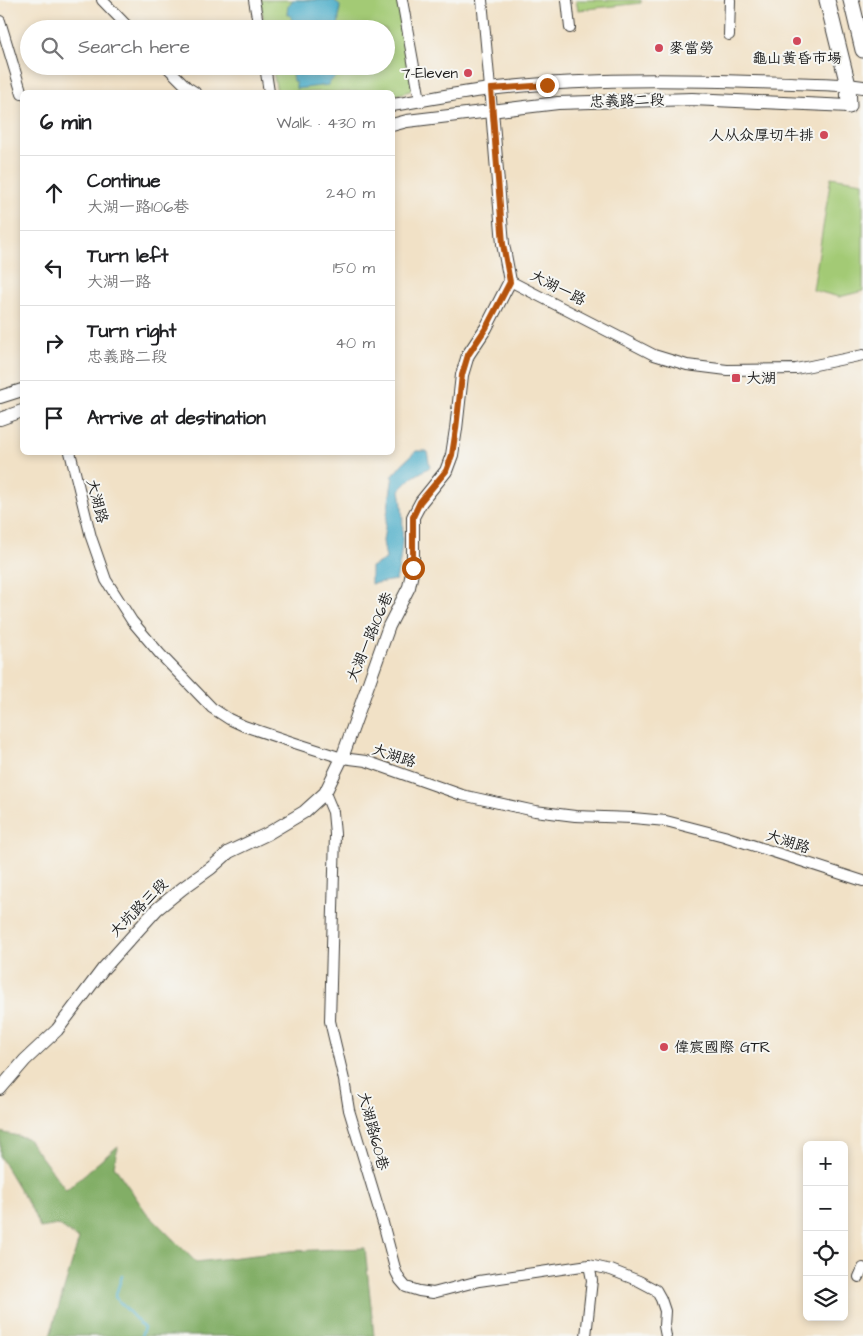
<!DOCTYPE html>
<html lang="en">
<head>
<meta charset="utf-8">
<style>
  :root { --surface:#fff; --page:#f2f2f2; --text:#202124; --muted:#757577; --line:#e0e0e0 }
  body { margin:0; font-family:"Architects Daughter","LXGW WenKai TC",sans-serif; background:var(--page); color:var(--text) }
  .controls { position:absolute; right:15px; bottom:15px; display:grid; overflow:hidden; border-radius:8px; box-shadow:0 2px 8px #0003 }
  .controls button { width:45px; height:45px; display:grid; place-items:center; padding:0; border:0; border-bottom:1px solid var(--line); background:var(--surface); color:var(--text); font:25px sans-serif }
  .stop { position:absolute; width:15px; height:15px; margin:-11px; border:4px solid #b45309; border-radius:50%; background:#fff }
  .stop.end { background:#b45309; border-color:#fff; box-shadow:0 1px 5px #0008 }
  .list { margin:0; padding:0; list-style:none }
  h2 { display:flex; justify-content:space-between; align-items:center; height:65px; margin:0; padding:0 20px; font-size:21px }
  h2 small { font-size:16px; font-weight:400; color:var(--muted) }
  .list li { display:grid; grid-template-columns:32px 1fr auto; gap:15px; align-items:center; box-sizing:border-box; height:75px; padding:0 20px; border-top:1px solid var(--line) }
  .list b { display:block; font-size:19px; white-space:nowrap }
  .list p { margin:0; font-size:16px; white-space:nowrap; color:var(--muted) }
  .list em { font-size:16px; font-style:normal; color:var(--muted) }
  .icon { flex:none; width:28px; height:28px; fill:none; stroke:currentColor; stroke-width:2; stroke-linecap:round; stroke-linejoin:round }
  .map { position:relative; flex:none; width:863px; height:1336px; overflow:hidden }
  .search { position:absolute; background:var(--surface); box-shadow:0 2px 8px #0003; left:20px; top:20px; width:375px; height:55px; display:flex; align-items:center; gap:12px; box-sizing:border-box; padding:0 18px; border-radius:28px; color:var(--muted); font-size:19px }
  .panel { position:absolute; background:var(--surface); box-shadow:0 2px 8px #0003; left:20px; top:90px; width:375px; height:365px; border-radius:8px }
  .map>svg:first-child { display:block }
  .green { fill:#a3ca75; stroke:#607348 }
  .forest { fill:#82ae66; stroke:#4f6541 }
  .water { fill:#49acc8; stroke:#326472 }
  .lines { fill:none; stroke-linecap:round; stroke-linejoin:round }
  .stream { stroke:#49acc8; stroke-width:2.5 }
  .minor-casing { stroke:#3c3a36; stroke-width:12 }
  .tertiary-casing { stroke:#3c3a36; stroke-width:14 }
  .secondary-casing { stroke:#3c3a36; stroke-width:17 }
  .minor { stroke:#fff; stroke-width:10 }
  .tertiary { stroke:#fff; stroke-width:12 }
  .secondary { stroke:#fff; stroke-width:15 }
  .route { stroke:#b45309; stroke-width:6 }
  .poi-dot { fill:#d1495b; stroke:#f6f6f2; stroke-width:2 }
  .labels { text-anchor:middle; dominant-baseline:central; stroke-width:4; stroke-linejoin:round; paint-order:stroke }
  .poi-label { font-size:15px; fill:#1c1c1c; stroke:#f6f6f2; text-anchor:start }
  .street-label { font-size:15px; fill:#1c1c1c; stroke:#f6f6f2 }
</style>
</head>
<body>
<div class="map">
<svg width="863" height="1336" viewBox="0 0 863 1336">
  <rect width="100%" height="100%" fill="#f6f6f2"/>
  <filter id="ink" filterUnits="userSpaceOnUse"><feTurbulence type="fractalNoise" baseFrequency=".02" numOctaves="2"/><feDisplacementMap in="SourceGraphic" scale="10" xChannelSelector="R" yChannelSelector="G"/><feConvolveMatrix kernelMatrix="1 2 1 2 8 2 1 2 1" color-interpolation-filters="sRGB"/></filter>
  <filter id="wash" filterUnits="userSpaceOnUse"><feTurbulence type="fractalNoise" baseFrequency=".0096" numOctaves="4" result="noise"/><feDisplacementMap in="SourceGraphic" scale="20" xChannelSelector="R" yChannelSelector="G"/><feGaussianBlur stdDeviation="1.12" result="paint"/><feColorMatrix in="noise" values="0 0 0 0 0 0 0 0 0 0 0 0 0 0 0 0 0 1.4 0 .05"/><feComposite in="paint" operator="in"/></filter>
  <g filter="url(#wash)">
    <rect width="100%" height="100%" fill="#f1e1c6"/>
    <path class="green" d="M260,0H399L414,86L410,91L393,96L392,92H277L272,66H386V29H265Z
      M576,0H641V3L578,10Z
      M831,177L863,182V291L839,297L813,290Z"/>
    <path class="forest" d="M0,1132L27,1138L66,1190L118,1146L114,1166L146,1212L196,1262L290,1251L365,1248L374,1336H50L79,1239L58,1225L40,1228L32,1210L0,1157Z"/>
    <path class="water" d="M293,0H334L340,6L338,29H288V23L292,21L291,16L287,14L288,6Z
      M291,66H342L344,71C339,73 331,80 328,85L296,89V82L293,81Z
      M416,451H427L430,467L413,477L400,490C405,517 403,554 396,580L371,584V567L386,559L383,541L393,475L402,464Z"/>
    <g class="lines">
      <path class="stream" d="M122,1276L115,1297L144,1328L141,1336"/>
    </g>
  </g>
  <g filter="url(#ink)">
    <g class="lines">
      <defs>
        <path id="minor" d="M102,0L130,29
          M254,0L259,29
          M402,0L420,100
          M482,0L492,110
          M567,0L570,28
          M0,21L22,94
          M729,35L730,0
          M166,66L187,87L195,92
          M265,66L269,92
          M510,281L654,355L687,365L727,370L796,369L863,355
          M70,452L91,537L106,580L132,621L160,654L212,708L229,719L244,726L295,743L342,758L366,761L462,795L535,811L575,816L633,818L666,821L724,836L863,881
          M325,793L333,812L335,834L330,1021L344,1080L349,1110L383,1223L396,1272L400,1280L406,1287L419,1291L433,1293L479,1281L589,1265L611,1270L639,1281L656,1290L661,1299L665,1311L664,1326L666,1336
          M859,1277L863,1268
          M586,1336L592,1280L589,1265"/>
        <path id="tertiary" d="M392,105C425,100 458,93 490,89C609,75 729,81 848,85L863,87
          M392,125L407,121L558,103L692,99L849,106
          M0,397L22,390
          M0,419L22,411
          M0,1089L25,1060L57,1030L103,969L157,909L183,888L211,868L229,852L267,834L304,812L325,793L342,758L389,626L409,587L413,568V517L421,502L446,471L452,455L456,429L462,375L468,355L486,328L510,281L503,244L492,110"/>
        <path id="secondary" d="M827,0L848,85L849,106
          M851,0L863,50"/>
      </defs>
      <use href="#minor" class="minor-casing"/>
      <use href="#tertiary" class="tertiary-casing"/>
      <use href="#secondary" class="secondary-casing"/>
      <use href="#minor" class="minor"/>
      <use href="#tertiary" class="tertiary"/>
      <use href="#secondary" class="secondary"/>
    </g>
  </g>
  <g class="lines" filter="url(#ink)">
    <path class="route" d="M413,568V517L420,502L446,471L452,455L456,429L462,375L468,355L486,328L510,282L503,244L491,89L547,85"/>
  </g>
  <g class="poi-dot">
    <circle cx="797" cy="41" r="5"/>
    <circle cx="659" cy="48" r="5"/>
    <circle cx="468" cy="73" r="5"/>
    <circle cx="824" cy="135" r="5"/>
    <rect x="731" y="373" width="10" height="10" rx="2.5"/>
    <circle cx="664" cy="1047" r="5"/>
  </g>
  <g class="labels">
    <g class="poi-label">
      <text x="669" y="48">麥當勞</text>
      <text x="797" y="58" text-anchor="middle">龜山黃昏市場</text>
      <text x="458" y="73" text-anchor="end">7-Eleven</text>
      <text x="814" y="135" text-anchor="end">人从众厚切牛排</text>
      <text x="746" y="378">大湖</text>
      <text x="674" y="1047">偉宸國際 GTR</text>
    </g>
    <g class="street-label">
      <text transform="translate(627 101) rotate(-2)">忠義路二段</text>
      <text transform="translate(558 288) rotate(27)">大湖一路</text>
      <text transform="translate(97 501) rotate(75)">大湖路</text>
      <text transform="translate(370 637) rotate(-67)">大湖一路106巷</text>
      <text transform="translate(394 756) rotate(18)">大湖路</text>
      <text transform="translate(788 842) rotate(18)">大湖路</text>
      <text transform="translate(139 908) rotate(-45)">大坑路三段</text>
      <text transform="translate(373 1131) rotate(75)">大湖路160巷</text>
    </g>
  </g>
</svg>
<div class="controls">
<button>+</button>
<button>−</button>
<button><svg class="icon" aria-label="locate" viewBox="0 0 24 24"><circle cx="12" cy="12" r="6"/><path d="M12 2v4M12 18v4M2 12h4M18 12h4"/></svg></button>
<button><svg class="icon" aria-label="layers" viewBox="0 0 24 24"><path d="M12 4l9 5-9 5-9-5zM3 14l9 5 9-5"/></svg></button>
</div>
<div class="stop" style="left:413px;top:568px"></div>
<div class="stop end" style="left:547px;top:85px"></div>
<div class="search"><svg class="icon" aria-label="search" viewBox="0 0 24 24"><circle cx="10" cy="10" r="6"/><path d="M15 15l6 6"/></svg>Search here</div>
<section class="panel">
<h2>6 min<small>Walk · 430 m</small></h2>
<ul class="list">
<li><svg class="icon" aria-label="ahead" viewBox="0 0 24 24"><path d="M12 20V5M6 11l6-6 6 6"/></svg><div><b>Continue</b><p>大湖一路106巷</p></div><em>240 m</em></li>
<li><svg class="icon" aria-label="left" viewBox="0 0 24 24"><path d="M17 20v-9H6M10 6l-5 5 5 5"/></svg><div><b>Turn left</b><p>大湖一路</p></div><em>150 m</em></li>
<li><svg class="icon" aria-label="right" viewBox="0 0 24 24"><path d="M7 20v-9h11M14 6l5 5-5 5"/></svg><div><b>Turn right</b><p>忠義路二段</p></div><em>40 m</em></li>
<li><svg class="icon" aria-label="arrive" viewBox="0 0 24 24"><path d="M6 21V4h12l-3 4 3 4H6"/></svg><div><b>Arrive at destination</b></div></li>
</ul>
</section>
</div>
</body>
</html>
